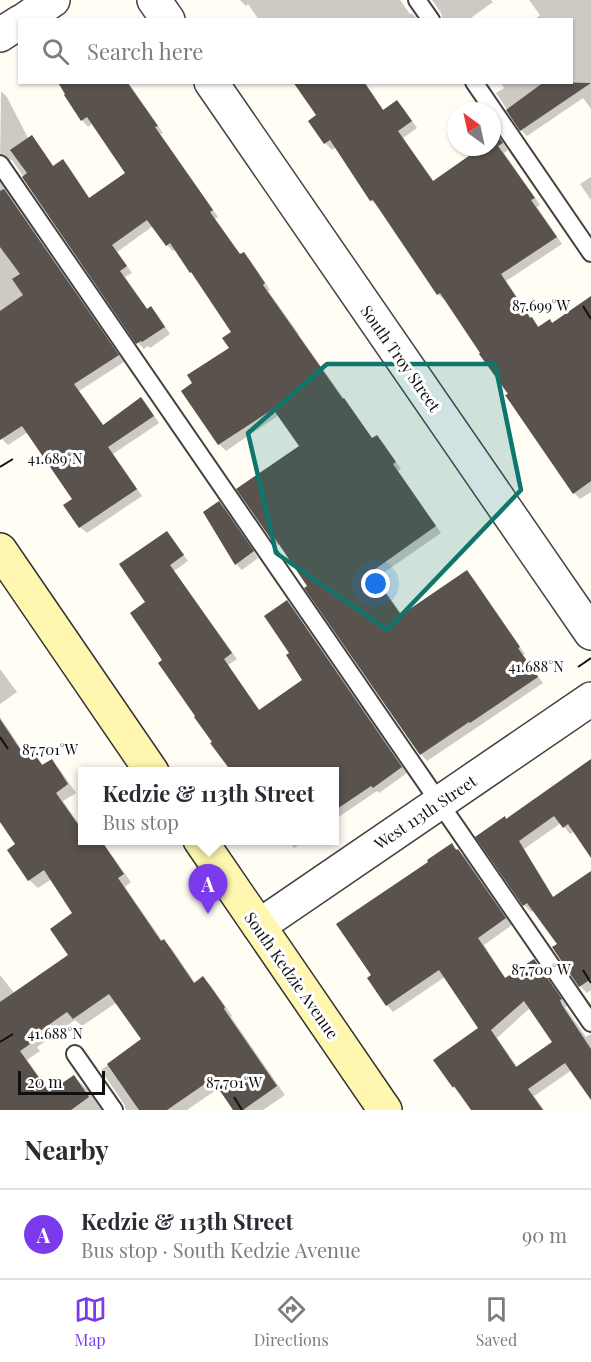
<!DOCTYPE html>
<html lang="en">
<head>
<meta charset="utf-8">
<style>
  :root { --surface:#fff; --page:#f2f2f3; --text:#2b2b33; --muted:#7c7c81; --line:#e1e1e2; --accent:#7c3aed }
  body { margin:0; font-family:"Playfair Display",serif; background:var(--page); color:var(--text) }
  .compass { position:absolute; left:447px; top:102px; width:54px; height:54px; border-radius:50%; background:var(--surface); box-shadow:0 2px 4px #0004; rotate:327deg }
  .scale { position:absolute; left:18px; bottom:15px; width:87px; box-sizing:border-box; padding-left:6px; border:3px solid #101010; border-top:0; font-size:16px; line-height:21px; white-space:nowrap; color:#101010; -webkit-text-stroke:4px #fff; paint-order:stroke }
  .you { position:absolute; left:376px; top:584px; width:21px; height:21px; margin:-15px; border:4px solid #fff; border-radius:50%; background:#1a73e8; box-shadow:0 0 0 9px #1a73e833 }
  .badge { display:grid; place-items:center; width:39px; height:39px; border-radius:50%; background:var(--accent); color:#fff; font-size:20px; font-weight:700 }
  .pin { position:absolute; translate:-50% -50px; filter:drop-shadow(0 2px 3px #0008) }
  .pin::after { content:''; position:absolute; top:32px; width:21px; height:18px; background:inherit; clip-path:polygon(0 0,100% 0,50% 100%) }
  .popup { position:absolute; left:78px; top:767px; width:261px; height:78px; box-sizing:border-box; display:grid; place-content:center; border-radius:0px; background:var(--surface); filter:drop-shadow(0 2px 4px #0005); font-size:20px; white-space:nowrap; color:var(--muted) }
  .popup b { font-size:22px; color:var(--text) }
  .popup::after { content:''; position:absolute; left:50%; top:100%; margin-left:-12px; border:12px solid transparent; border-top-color:var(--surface) }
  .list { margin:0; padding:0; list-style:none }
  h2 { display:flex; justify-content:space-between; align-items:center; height:78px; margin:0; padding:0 24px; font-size:26px }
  h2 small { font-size:20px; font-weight:400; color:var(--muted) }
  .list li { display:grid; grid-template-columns:39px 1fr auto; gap:18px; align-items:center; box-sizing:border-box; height:90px; padding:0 24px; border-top:2px solid var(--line) }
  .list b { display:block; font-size:22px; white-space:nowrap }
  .list p { margin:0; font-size:20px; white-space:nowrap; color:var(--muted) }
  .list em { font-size:20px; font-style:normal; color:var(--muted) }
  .icon { flex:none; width:33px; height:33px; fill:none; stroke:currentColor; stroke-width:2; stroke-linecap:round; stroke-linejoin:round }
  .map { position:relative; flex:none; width:591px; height:1110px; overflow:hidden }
  .search { position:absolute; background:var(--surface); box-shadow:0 2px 4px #0004; left:18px; right:18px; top:18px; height:66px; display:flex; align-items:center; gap:15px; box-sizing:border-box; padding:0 21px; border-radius:0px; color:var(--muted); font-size:22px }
  .sheet { height:168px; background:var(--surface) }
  nav { display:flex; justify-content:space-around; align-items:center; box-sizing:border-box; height:84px; border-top:2px solid var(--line); background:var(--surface); font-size:16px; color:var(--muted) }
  nav a { display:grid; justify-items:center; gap:3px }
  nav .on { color:var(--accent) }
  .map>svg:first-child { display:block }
  .shadow { fill:#0003; fill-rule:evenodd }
  .building { fill:#5a524c; fill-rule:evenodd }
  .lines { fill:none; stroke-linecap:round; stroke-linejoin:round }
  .service-casing { stroke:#434343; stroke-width:20 }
  .minor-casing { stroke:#434343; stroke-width:36 }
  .secondary-casing { stroke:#323232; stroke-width:36 }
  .service { stroke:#fff; stroke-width:16 }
  .minor { stroke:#fff; stroke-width:33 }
  .secondary { stroke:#fff7af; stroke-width:33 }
  .marked { fill:#0f766e; fill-opacity:0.2; stroke:#0f766e; stroke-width:4.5; stroke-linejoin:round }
  .ticks { fill:none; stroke:#101010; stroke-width:2 }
  .labels { text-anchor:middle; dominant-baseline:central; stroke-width:6; stroke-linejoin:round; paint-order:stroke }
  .street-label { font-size:16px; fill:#101010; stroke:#fff }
  .ticks-label { font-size:15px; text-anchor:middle; fill:#101010; stroke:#fff; stroke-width:6; stroke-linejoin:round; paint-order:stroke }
</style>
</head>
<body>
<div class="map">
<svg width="591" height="1110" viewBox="0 0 591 1110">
  <rect width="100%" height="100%" fill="#fffdf4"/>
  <path class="shadow" d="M240,0H400L410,14L412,13L418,20H259L248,4L246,6Z
    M432,0H491L493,2L468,20H443L441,13Z
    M529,0H591V109L583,98L527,136L521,130L496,93L504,88L500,82H572V20H534L540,15Z
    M57,82H128L163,133L160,134L218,217L215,219L241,256L244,254L250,260L270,290L268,291L299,334H298L373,440L377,437L383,443L401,469L398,471L441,533L376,578L403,616L467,572L473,578L525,654L523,655L543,683L427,761L421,754L310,586L280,543L278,545L272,538L238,489L301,446L279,415L226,451L219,444L183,391L231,349L233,332L198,280L191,272L176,249L173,251L167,245L153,226L117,252L132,273L125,277L148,310L151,308L157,314L170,334L150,348L148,346L144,349L138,343L12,160L6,159L0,162L1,91L7,97L29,140L32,137L38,144L54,167L63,161L69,167L90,199L127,173L93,123L88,127L82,120Z
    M295,82H365L384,111L397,102L403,108L417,128L403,138L434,182L475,153L471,147H492V126L508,150L504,153L540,205L537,207L562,244L506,281L532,319L540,328L553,324L591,298V492L580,499L574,493L510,394L446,299L444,300L438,294L378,207L371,200L336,147L332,150L325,143L310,121L318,116Z
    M477,107L481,111H470Z
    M591,177V200L580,184Z
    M0,182L124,362L79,391L104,426L141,399L147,405L159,423L113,454L142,496L87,533L80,527L65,505L74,499L28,432L8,445L0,437Z
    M219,503L225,508L258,558L242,570L236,564Z
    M167,533L188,561L174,571L237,659L228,665L260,711L305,681L291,653L287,602L293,608L407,773L379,793L377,791L334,820V772H233L213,744L214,743L164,660L148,603Z
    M0,669L17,692L0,704Z
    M0,717L26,756L32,752L44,766L52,761L60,770L76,793L63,801L82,829V840L105,849L113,857L131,882L125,887L163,942L164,941L172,949L195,983L203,978L211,986L232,1016L231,1017L285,1095L263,1110H235L219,1088L187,1110H126L124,1104L101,1070L143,1040L116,1003L82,1026L75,1020L37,1047L40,1051L27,1060L51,1093L74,1077L90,1092L102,1110H0V975L15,994L71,956L74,913L52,879L38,888L29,880L9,850L18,845L0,819Z
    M591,770V855L575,831L570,834L561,823L524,849L554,898L591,873V990L587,993L580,986L554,948L560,944L534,910L531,912L524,905L478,837Z
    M288,840H305L294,848Z
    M452,845L465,857L512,925L484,945L506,979L534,961L541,967L567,1006L565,1007L586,1037L591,1034V1098L572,1070L534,1096L544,1110H473L454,1087L435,1060L480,1029L445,977L393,1012L387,1005L373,976L430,862ZM531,1007L555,1042L518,1068L497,1038Z"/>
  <path class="building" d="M58,82H127L158,126L155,127L213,210L210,212L240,254L244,252L265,283L263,285L343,399L344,398L372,438L377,435L396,462L393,464L436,526L371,572L401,615L467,570L520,647L518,648L538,677L470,723L469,722L420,755L304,588L307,586L274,537L271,539L236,489L299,446L273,409L218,445L181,391L192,383L187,375L229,348L222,338L231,332L191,272L190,273L170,243L166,246L147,220L112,245L127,266L120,271L147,309L151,306L165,327L142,342L141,341L136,344L22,177L27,173L10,150L32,135L53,166L63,159L89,198L125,173L87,117L81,121L64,95L65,94Z
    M293,82H364L383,110L397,100L412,121L398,131L433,181L473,153L469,147H492V127L503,143L498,146L535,198L531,200L557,237L501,274L530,318L532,317L538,327L550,319L552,323L591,296V481L573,494L505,395L508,394L479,354L480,353L440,293L437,295L373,200L370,201L330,140L324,144L308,121L316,115Z
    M544,82L591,83L520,131L506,110Z
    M4,189L119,355L74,384L103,425L141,397L154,416L108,447L137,489L79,528L63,505L72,499L22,426L0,440V311L23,295L12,279L20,274L0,247V191Z
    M219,501L254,551L235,565L203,512Z
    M167,531L184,555L170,565L232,653L224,659L259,710L302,680L286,655L289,653L264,616L287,600L402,767L373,788L371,786L334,811V771H231L210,743L212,742L194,717L195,716L158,663L162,660L130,613L145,602L119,564Z
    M0,719L24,755L32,750L42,765L52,759L68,784L56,793L82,830V840H101L124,874L118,878L161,941L164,939L194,983L203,976L225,1007L224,1009L277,1086L243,1110H233L212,1079L167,1110H139L107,1064L141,1039L109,994L73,1019L67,1012L30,1038L33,1042L20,1051L49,1092L74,1075L89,1097L71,1110H0V1002L68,955L50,929L72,913L44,870L28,881L7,850L15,844L0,822Z
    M591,759V858L568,824L563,828L554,816L519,841L553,897L591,871V979L579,987L552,947L557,944L527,903L523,906L475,837L505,816L506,819Z
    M452,843L456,850L458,849L506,918L478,938L505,978L534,959L562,999L560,1000L562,1005L591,1049V1100L565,1063L528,1089L543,1110H471L454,1086L453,1088L433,1060L478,1028L439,970L386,1006L367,978L371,975L336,924L428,862L427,860ZM524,1001L552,1042L516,1067L491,1030Z"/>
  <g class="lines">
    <defs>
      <path id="service" d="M417,0L431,20
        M474,82L591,253
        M0,164L591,1023
        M75,1054L114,1110"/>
      <path id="minor" d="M154,0L168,20
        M24,20L53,0
        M0,35L20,22
        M211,82L591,633
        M259,926L591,699"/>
      <path id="secondary" d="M0,550L152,772
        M200,840L385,1110"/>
    </defs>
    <use href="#service" class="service-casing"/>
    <use href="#minor" class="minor-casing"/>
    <use href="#secondary" class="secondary-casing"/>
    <use href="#service" class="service"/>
    <use href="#minor" class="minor"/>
    <use href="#secondary" class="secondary"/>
  </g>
  <path class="marked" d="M327,364H495L521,490L387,630L276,553L248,433Z"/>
  <path class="ticks" d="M583,306L591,319M0,467L13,459M578,667L591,658M0,737L8,749M583,970L591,983M0,1042L13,1034M234,1097L242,1110"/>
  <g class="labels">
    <g class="street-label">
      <text transform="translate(401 358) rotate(55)">South Troy Street</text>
      <text transform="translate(425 812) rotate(-34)">West 113th Street</text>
      <text transform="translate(292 975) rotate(55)">South Kedzie Avenue</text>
    </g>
  </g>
  <g class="ticks-label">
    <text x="541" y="311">87.699°W</text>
    <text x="55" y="464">41.689°N</text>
    <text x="536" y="672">41.688°N</text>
    <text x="50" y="755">87.701°W</text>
    <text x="541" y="975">87.700°W</text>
    <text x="55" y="1039">41.688°N</text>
    <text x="234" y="1088">87.701°W</text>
  </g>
</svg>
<svg class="compass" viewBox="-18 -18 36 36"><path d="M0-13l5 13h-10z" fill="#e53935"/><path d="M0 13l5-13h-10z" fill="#7c7c81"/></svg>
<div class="scale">20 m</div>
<div class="you"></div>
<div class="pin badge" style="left:208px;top:914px">A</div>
<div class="popup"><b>Kedzie &amp; 113th Street</b>Bus stop</div>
<div class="search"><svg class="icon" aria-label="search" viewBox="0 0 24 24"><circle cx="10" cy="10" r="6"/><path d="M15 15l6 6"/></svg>Search here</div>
</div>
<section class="sheet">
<h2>Nearby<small></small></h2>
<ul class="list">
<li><span class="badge">A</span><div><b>Kedzie &amp; 113th Street</b><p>Bus stop · South Kedzie Avenue</p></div><em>90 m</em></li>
</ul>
</section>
<nav>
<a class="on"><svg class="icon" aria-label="map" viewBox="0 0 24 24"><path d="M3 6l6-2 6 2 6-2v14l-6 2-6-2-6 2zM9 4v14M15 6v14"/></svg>Map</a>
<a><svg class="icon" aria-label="directions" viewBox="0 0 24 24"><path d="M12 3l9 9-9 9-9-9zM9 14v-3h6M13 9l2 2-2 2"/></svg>Directions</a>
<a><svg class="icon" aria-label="saved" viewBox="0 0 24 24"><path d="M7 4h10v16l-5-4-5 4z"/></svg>Saved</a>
</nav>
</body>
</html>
